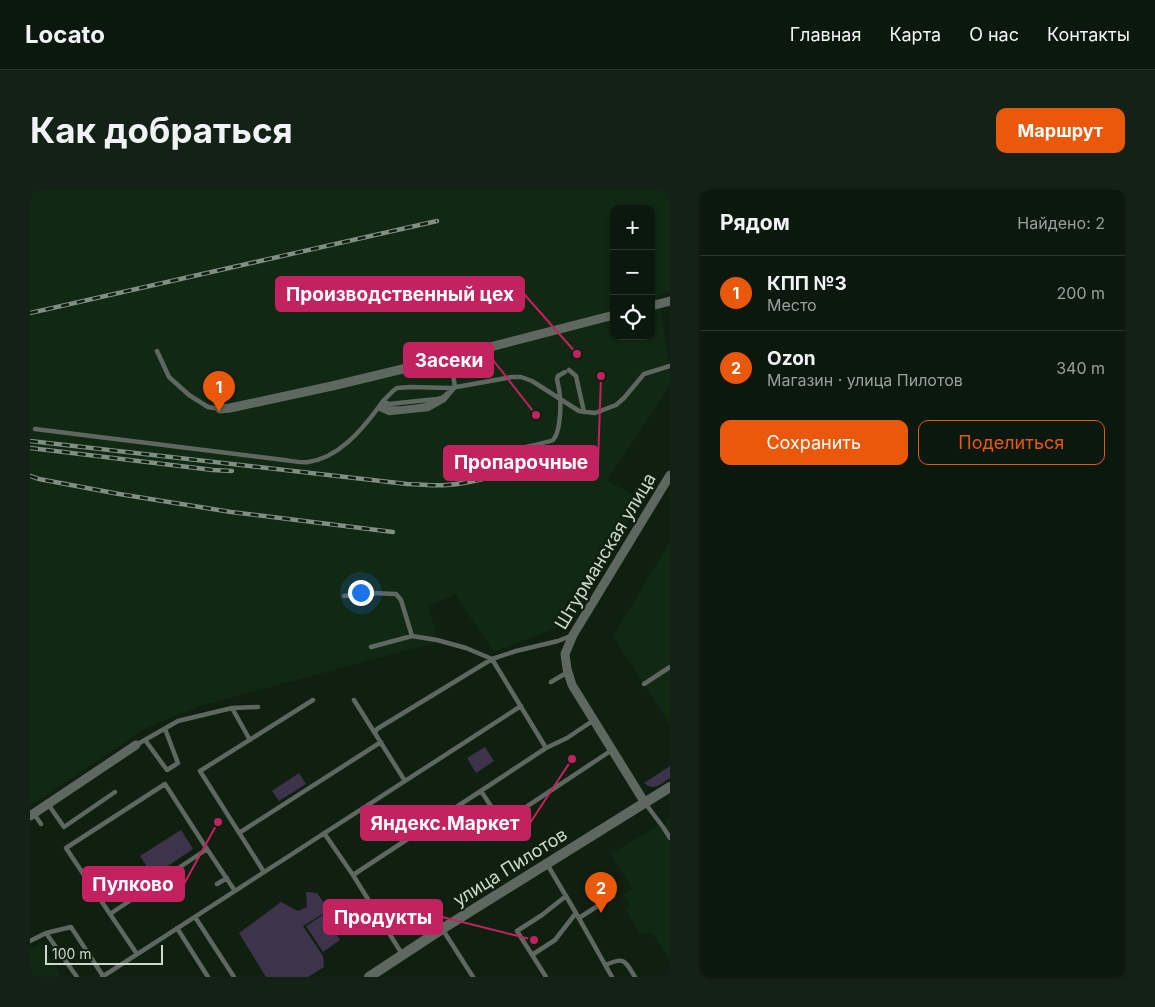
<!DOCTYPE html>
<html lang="ru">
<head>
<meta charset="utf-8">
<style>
  :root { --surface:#0b180d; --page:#142116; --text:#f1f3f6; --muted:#9aa09d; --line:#2b372e; --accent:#ea580c }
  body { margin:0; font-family:Inter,sans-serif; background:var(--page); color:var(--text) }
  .controls { position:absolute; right:15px; top:15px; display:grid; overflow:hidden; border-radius:10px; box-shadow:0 1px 4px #0004 }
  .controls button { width:45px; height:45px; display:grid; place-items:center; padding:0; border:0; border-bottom:1px solid var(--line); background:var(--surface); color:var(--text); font:25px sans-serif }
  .scale { position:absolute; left:15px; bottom:12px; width:118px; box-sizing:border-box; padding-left:5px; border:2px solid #cdd8cd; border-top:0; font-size:14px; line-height:18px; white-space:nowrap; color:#cdd8cd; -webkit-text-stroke:4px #0f2011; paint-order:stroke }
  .you { position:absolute; left:330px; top:402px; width:18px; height:18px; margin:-12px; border:4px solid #fff; border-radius:50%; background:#1a73e8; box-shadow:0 0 0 8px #1a73e833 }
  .badge { display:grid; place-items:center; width:32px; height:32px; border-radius:50%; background:var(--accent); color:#fff; font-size:16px; font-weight:700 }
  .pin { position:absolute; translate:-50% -41px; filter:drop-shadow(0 1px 2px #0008) }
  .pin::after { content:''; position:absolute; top:26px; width:18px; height:15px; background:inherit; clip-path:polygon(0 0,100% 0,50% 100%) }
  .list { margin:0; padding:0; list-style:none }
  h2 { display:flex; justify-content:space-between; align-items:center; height:65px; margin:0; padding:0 20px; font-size:21px }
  h2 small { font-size:16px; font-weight:400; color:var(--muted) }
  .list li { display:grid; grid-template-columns:32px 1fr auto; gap:15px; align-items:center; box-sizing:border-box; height:75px; padding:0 20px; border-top:1px solid var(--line) }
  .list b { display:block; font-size:19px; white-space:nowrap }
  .list p { margin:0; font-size:16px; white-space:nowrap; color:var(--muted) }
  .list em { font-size:16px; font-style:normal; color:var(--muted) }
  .actions { display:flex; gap:10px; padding:15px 20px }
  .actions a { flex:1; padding:11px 0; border:1px solid var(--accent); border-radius:10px; text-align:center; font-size:18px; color:var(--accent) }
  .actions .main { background:var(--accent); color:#fff }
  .icon { flex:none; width:28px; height:28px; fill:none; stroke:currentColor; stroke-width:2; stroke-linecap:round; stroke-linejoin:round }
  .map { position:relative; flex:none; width:640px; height:787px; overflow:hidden; border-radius:10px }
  header { display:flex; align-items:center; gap:30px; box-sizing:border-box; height:70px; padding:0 25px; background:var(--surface); border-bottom:1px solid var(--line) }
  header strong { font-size:24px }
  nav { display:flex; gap:28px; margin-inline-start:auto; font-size:18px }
  .intro { display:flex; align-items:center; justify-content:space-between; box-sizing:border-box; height:120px; padding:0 30px }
  h1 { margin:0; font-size:35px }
  .button { padding:12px 22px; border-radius:10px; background:var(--accent); color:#fff; font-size:18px; font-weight:700 }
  main { display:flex; gap:30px; padding:0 30px }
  aside { flex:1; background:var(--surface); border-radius:10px; box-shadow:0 1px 4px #0004 }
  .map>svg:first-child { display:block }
  .built { fill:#112813; fill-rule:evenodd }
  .green { fill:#3d334b }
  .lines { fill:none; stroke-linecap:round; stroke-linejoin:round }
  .service { stroke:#5f6860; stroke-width:4.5 }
  .minor { stroke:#5f6860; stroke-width:9 }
  .tertiary { stroke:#5f6860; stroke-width:10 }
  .rail-casing { stroke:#818e82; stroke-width:4.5 }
  .rail { stroke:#0f2011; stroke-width:2.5; stroke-dasharray:8; stroke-linecap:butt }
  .labels { text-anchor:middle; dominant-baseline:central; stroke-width:4.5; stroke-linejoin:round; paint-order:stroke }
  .street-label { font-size:18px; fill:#cdd8cd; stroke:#0f2011 }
  .leader { fill:none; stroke:#c32261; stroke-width:2 }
  .callout-dot { fill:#c32261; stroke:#0f2011; stroke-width:2 }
  .callout { fill:#c32261; stroke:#c32261; stroke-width:2 }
  .callout-label { font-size:19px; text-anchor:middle; font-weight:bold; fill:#fff }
</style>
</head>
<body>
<header>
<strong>Locato</strong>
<nav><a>Главная</a><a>Карта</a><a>О нас</a><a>Контакты</a></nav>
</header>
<div class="intro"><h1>Как добраться</h1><a class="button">Маршрут</a></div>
<main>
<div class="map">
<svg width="640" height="787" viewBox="0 0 640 787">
  <rect width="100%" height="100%" fill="#0f2011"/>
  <path class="built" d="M0,0H640V102L628,105L640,177V196L577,290L612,310L534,435L464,462L425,405L398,416L406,441L404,453L167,517L116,538L0,616ZM584,19H621V146H584Z
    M640,351V535L583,446Z
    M640,627V770L622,743L611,744L595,719L600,715L593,704L602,698L580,664L629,635L631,638L637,635L635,630Z
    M10,753L15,760L32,787H0V758L2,756L4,758Z"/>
  <path class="green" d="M455,557L464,571L446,583L437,568Z
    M640,576V588C630,594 624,602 614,593Z
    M269,583L276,594L249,611L242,601Z
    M151,640L163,659L123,686L110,666Z
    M276,702L287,703L299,720L273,736L293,766L294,777L278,787H236L209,743L251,712L268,721L277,717Z
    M293,725L310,750L293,762L276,736Z"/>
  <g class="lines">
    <path class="service" d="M127,161L139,187L159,205L178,217L190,219
      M420,167L425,197
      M539,180L546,186L554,222
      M425,197L414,210L398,219L359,223L348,218L353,211L363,201L367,198L381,197L421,198L482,187H491L502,191L549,221L565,223L586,215L594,208L614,184L640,176
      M353,211L359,214L407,209L412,208L418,203
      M351,215C353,216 355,217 358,218C369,220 396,216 407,212
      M5,239L254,270C262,271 270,273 278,272C308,268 331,241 348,218
      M474,262C480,260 521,252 523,250C530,243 531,218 530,208C530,202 528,195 527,189L528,186L535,182
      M314,406L341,403L366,404L371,410L382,446
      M341,457L382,446L407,450L436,458L462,469L516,558
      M521,492L538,482
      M614,494L640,477
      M324,510L375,591
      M202,518L220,550
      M345,543L347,539L462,469L486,461L528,451L543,445
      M115,550L137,580L148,573L135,539
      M106,555L148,531L202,518L228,517
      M451,601L472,633L582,560
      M615,613L633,637L640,648
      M18,614L34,637L85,602
      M4,624L11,634
      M209,643L351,552
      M294,643L323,685L372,764
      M517,674L546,723L582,787
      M234,682L170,581L283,510
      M323,685L516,558L537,548L564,530
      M187,694L197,688
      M80,724L36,658L135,594L177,659
      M165,727L204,787
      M549,728L583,706
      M147,738L178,787
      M413,740L443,787
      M16,743L47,787
      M0,751L16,743L41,737L73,786
      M107,764L80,724L177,659L205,701
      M502,765L525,750L546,723
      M576,775C595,766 595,771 605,787
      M72,787L491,516
      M516,787L487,741L512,725L536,706"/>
    <path class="minor" d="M621,116L640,111
      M190,219L200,218L302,196L406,171L584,125
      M615,613L542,495L537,479L535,464L543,445L640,285
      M0,626L106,555"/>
    <path class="tertiary" d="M339,787L412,739L640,597"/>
    <defs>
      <path id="rail" d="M0,123L407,31
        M0,251L377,294C390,294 404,296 417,295C445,293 475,283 501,275
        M0,258L183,280L202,281
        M0,286L9,289L89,304L201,322L363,342"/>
    </defs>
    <use href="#rail" class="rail-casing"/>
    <use href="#rail" class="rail"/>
  </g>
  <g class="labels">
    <g class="street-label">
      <text transform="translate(575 361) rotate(-59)">Штурманская улица</text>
      <text transform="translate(480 677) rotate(-32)">улица Пилотов</text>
    </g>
  </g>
  <path class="leader" d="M547 164L494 104M506 225L463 170M571 186L568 273M542 569L500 633M188 632L154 694M504 750L412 727"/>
  <g class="callout-dot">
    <circle cx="547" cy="164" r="5"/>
    <circle cx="506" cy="225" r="5"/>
    <circle cx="571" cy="186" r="5"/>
    <circle cx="542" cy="569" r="5"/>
    <circle cx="188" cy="632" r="5"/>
    <circle cx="504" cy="750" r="5"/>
  </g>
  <g class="callout">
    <rect x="246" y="87" width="248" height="34" rx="5"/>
    <rect x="374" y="153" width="89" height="34" rx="5"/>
    <rect x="414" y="256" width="154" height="34" rx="5"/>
    <rect x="331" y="616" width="169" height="34" rx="5"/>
    <rect x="53" y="677" width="101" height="34" rx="5"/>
    <rect x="294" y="710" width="118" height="34" rx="5"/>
  </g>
  <g class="callout-label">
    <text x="370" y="111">Производственный цех</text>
    <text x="419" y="177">Засеки</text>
    <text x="491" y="279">Пропарочные</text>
    <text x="415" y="640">Яндекс.Маркет</text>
    <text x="103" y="701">Пулково</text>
    <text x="353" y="734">Продукты</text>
  </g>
</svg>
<div class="controls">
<button>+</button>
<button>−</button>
<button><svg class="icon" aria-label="locate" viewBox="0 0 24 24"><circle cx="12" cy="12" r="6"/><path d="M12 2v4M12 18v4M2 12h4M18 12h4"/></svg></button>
</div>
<div class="scale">100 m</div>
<div class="you"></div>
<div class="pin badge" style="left:189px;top:222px">1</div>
<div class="pin badge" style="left:571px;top:723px">2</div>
</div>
<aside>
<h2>Рядом<small>Найдено: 2</small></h2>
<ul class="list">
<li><span class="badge">1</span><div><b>КПП №3</b><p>Место</p></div><em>200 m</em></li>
<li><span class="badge">2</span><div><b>Ozon</b><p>Магазин · улица Пилотов</p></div><em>340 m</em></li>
</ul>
<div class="actions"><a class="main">Сохранить</a><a>Поделиться</a></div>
</aside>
</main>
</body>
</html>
